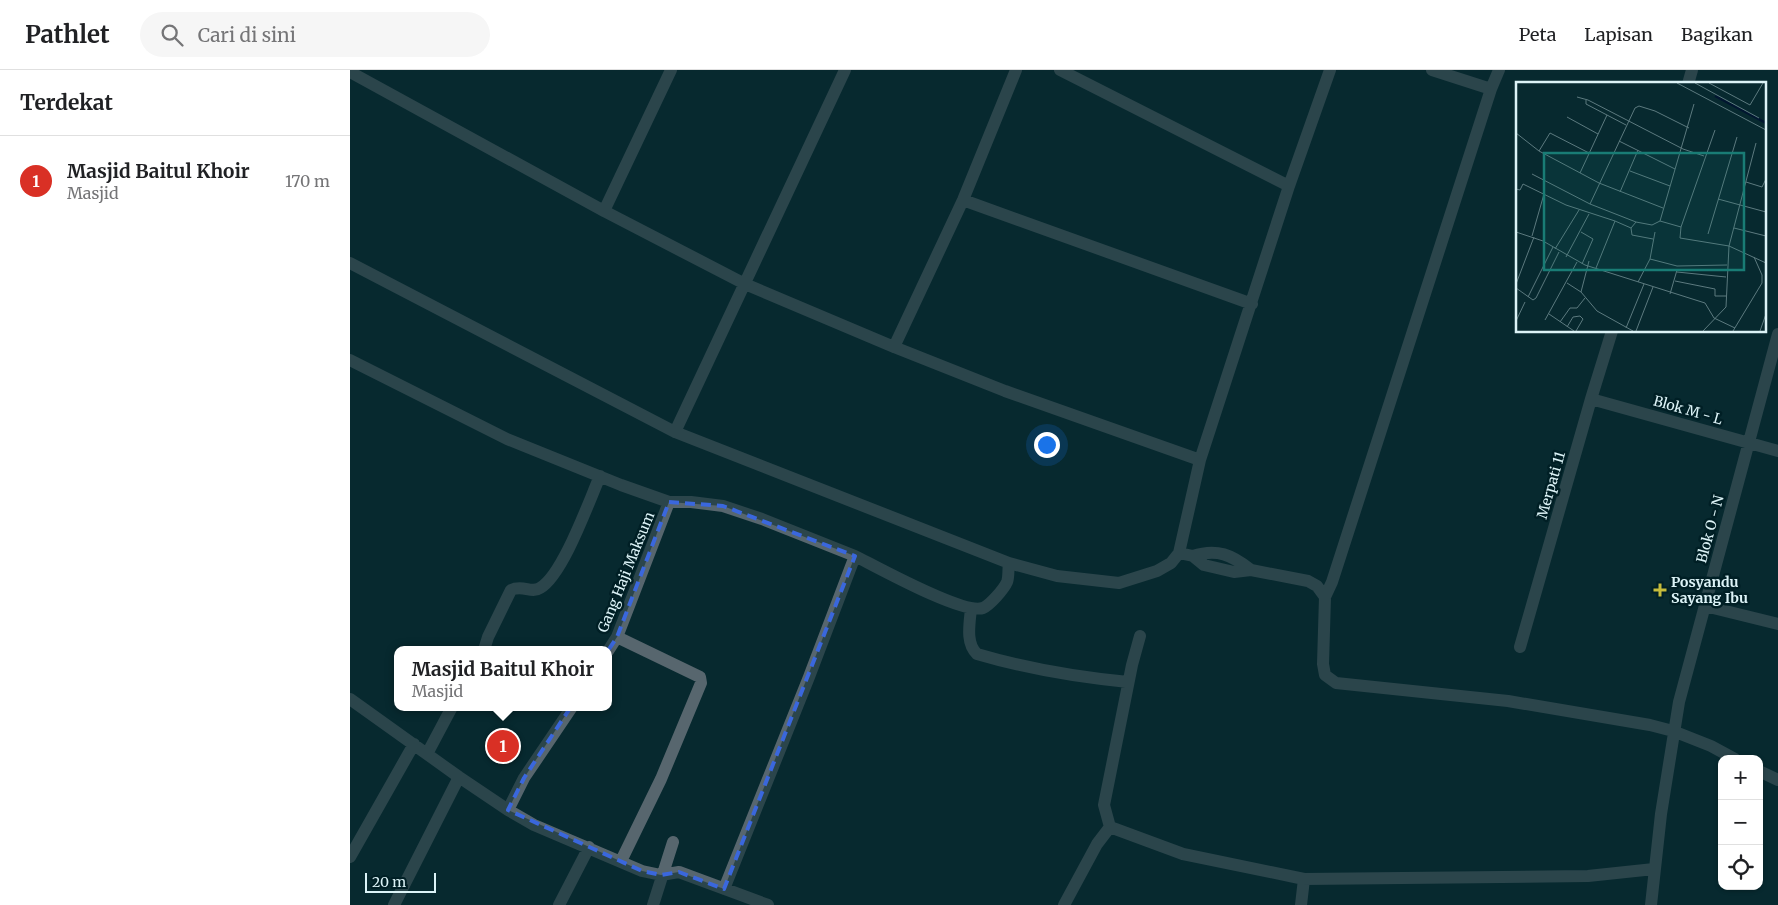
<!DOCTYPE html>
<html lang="id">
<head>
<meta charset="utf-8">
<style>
  :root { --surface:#fff; --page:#f6f6f6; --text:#202124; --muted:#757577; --line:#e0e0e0; --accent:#d93025 }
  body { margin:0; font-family:Merriweather,serif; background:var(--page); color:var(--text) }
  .controls { position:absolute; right:15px; bottom:15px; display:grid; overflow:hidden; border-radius:10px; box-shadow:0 1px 4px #0004 }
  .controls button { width:45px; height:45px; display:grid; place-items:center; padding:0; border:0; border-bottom:1px solid var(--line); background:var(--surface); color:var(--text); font:25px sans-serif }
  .scale { position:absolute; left:15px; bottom:12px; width:71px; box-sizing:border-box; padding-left:5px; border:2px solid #dcf3f7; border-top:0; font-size:14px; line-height:18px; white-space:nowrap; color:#dcf3f7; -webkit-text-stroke:4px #001f25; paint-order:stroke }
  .you { position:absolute; left:696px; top:374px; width:18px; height:18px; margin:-12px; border:4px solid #fff; border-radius:50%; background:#1a73e8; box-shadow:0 0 0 8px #1a73e833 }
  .badge { display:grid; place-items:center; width:32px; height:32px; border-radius:50%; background:var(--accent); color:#fff; font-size:16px; font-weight:700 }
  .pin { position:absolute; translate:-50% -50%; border:2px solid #fff; box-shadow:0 1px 5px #0006 }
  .popup { position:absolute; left:44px; top:576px; width:218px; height:65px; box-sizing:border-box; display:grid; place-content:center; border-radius:10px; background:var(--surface); filter:drop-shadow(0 1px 4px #0005); font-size:16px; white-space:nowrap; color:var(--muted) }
  .popup b { font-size:19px; color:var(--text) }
  .popup::after { content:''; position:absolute; left:50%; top:100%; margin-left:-10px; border:10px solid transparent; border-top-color:var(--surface) }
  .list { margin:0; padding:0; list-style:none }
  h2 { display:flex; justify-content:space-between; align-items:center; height:65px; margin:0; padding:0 20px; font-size:21px }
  h2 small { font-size:16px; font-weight:400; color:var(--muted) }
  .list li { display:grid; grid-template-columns:32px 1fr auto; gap:15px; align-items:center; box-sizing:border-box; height:90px; padding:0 20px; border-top:1px solid var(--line) }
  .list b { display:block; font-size:19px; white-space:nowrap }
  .list p { margin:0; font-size:16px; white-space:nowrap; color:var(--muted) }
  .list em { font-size:16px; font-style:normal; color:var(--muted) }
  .icon { flex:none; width:28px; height:28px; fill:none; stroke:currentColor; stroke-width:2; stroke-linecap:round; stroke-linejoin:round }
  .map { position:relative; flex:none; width:1428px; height:835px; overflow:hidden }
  header { display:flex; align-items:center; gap:30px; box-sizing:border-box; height:70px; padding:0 25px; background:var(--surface); border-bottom:1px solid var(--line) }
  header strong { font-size:24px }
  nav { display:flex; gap:28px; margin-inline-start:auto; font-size:18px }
  .search { width:350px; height:45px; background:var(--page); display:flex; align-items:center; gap:12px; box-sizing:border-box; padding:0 18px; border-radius:28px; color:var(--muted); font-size:19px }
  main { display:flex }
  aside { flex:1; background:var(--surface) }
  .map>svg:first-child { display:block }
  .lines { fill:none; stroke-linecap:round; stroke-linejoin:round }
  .street { stroke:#57666e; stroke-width:12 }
  .marked { fill:none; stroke:#3a67dd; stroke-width:4; stroke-dasharray:10 6; stroke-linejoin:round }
  .poi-dot { fill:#c6bc3c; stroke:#001f25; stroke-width:2 }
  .labels { text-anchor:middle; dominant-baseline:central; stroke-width:5; stroke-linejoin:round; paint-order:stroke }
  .street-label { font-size:14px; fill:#dcf3f7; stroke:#001f25 }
  .poi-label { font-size:14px; font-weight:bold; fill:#dcf3f7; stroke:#001f25; text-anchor:start }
  .inset-river { fill:none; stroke:#011630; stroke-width:2.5 }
  .inset-road { fill:none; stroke:#5c7a7f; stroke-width:1 }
  .view { fill:#197c75; fill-opacity:0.15; stroke:#197c75; stroke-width:2.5 }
  .inset-edge { fill:none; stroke:#dcf3f7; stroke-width:2.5 }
</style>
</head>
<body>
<header>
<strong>Pathlet</strong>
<div class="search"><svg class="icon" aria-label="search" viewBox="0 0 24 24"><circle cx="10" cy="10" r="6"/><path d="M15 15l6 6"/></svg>Cari di sini</div>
<nav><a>Peta</a><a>Lapisan</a><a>Bagikan</a></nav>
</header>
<main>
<aside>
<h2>Terdekat<small></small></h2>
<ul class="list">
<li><span class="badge">1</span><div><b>Masjid Baitul Khoir</b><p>Masjid</p></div><em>170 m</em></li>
</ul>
</aside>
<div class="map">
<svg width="1428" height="835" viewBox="0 0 1428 835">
  <rect width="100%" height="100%" fill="#07292f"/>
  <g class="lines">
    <path class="street" d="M710,0L939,116
      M1082,0L1141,19
      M1149,0L1141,19L982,512L975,527L973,594L975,605L986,613L1158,631L1300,655L1323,661L1361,676L1385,689
      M0,2L254,141L395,214L544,277L655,321L850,390
      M1338,14L1342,0
      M613,130L902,234
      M254,141L321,0
      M0,193L325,362L659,493L707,506L769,513L807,501L821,493L829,483L850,390L939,116L980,0
      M544,277L613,130L666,0
      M0,290L157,369L271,415L319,432H341L373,436L412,449L505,486
      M1241,329L1428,381
      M325,362L495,0
      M829,483L843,486L854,495L884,502L901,500L958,511L967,516L975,527
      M843,486C867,478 882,485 901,500
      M1355,536L1428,554
      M621,538C620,552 615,573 627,584C678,599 726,607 778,612
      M790,566L782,595L754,735L760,757L833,784L954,809L1238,806L1304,799
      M267,567L350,607L351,613L311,709L271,791
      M1170,577L1241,329L1262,261
      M134,580L138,567L161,520C173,514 181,524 190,518C213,505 239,431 250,406
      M258,581L267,567L319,432
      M0,629L109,707L158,740L184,755L292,801L311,805L329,802L418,835
      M77,684L102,637
      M1409,701L1428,710
      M158,740L174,708L222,637
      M0,787L64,674
      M374,819L459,607L505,486C527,497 613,545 633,538C640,535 654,519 657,512C659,507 658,499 659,493
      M44,835L109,707
      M209,835L239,777
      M303,835L323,772
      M714,835L747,774L760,757
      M951,835L954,809
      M1301,835L1311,744L1329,632L1428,264"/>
  </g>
  <path d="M0 0H1428V835H0ZM319,432L373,436L505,486L374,819L329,802L311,805L292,801L158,740L174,708L267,567Z" fill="#07292f" fill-opacity=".55" fill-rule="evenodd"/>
  <path class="marked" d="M319,432L373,436L505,486L374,819L329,802L311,805L292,801L158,740L174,708L267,567Z"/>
  <path class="poi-dot" d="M1307.5 512.5h5v5h5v5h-5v5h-5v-5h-5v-5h5z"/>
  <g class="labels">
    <g class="street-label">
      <text transform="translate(1338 340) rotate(16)">Blok M - L</text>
      <text transform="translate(1201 415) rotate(-74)">Merpati 11</text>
      <text transform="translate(1360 459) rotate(-75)">Blok O - N</text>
      <text transform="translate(276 502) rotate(-68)">Gang Haji Maksum</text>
    </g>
    <g class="poi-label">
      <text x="1321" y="512">Posyandu<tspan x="1321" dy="16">Sayang Ibu</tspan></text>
    </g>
  </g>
  <g transform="translate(1166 12)">
    <rect width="250" height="250" fill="#07292f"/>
    <path class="inset-river" d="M199,14L250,41"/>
    <path class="inset-road" d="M161,1L250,48M179,1L243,36M193,1L234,23L247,1M61,15L72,18L167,67L188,74M70,18V22L110,43M51,35L82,52M199,48L165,145L164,156L213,164L250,181M0,51L23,69L83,101L147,126M103,59L159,87M23,69L34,51L73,71M114,89L154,104M64,91L91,33M16,92L74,122L120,140L136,143L144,139L165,145M230,100L246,105L250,97M0,107L4,108L7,102L50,123L99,139M104,110L122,68M202,117L250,130M74,122L119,26L123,24L139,29L173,46M144,139L178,22M115,146L116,153L137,157M218,146L250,154M0,150L27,159L69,183L189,221L198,236L219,246M65,150L77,157L66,182M139,150L134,177L161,184L211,183M192,152L221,55M16,154L28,112M39,167L63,128M50,175L73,132M73,179L65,210L81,229L117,249M80,186L99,139L115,146L120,140M161,190L210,195M159,199L199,207V214H210M122,200L134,177M51,201L65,210M0,202L18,155M0,206L17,218L20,216L43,170M154,212L161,188M12,215L37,165M33,232L58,249M29,238L61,180M0,239L9,220M44,240L54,226H61L69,216M51,245L57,235L64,234L67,237L60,249M110,246L128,202M120,249L137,205M187,249L210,225L213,164L240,61M217,249L246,201V193L238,175M244,249L250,232"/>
    <path class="view" d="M28,71H228V188H28Z"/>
    <rect width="250" height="250" class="inset-edge"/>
  </g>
</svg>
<div class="controls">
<button>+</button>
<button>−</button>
<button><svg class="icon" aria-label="locate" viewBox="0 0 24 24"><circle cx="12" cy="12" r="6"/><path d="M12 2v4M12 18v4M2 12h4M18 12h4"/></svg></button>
</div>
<div class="scale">20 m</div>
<div class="you"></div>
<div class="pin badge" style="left:153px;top:676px">1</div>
<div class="popup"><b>Masjid Baitul Khoir</b>Masjid</div>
</div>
</main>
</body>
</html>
